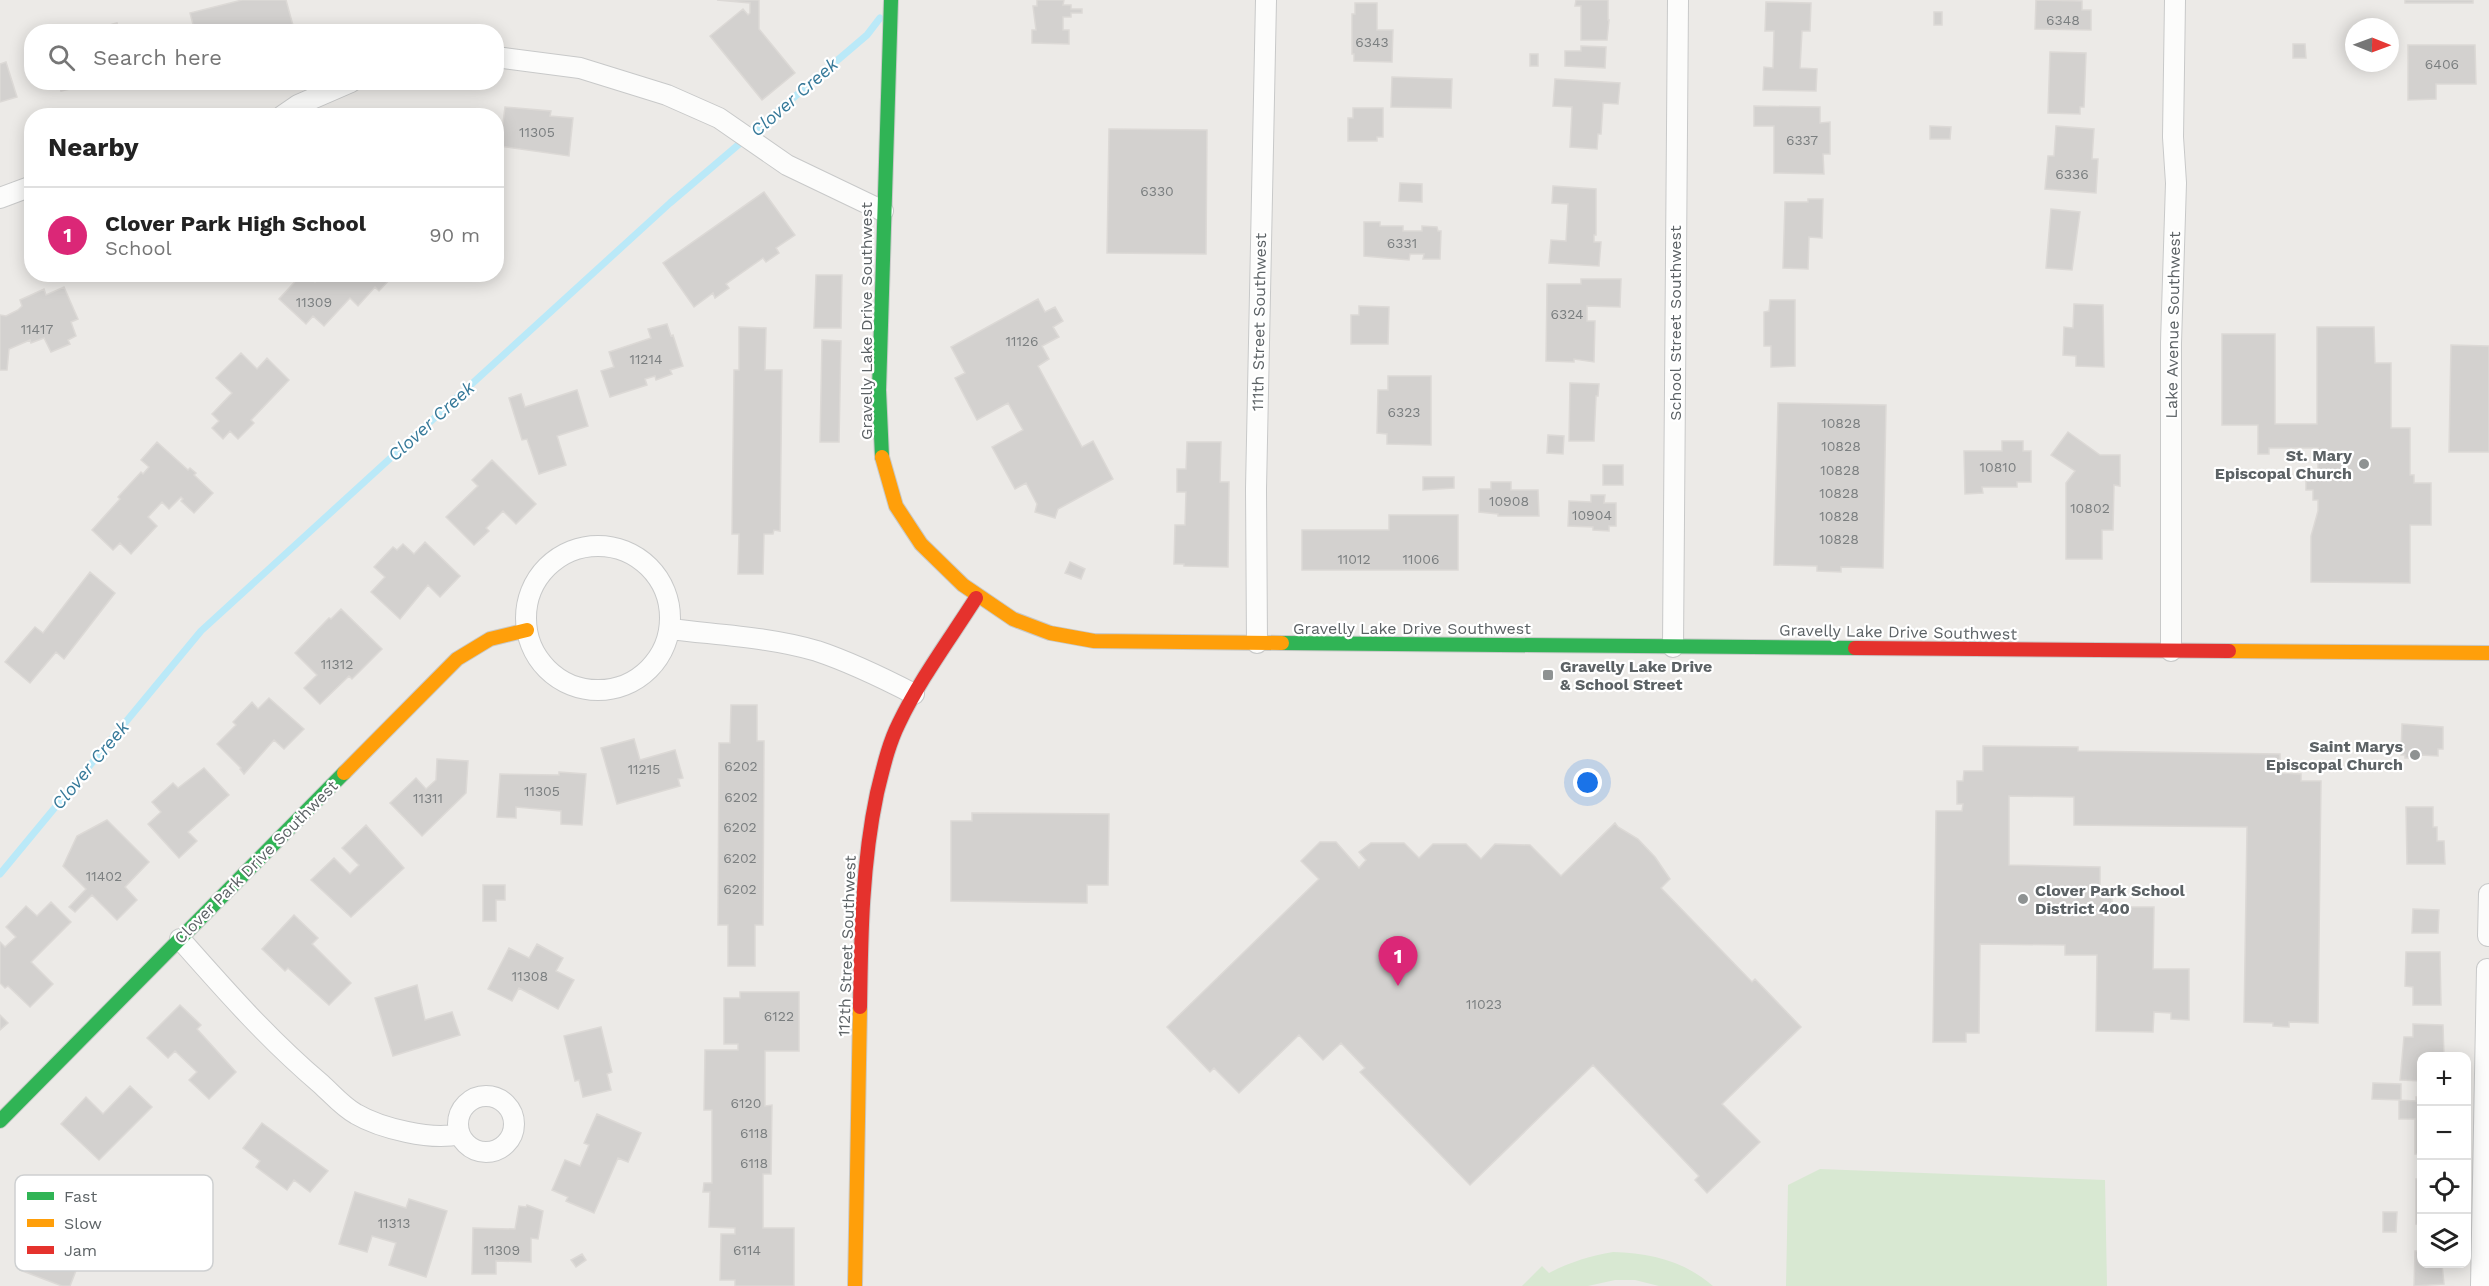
<!DOCTYPE html>
<html lang="en">
<head>
<meta charset="utf-8">
<style>
  :root { --surface:#fff; --page:#f6f6f6; --text:#222; --muted:#767676; --line:#e0e0e0; --accent:#db2777 }
  body { margin:0; font-family:"Work Sans",sans-serif; background:var(--page); color:var(--text) }
  .controls { position:absolute; right:18px; bottom:18px; display:grid; overflow:hidden; border-radius:12px; box-shadow:0 3px 15px #0003 }
  .controls button { width:54px; height:54px; display:grid; place-items:center; padding:0; border:0; border-bottom:2px solid var(--line); background:var(--surface); color:var(--text); font:30px sans-serif }
  .compass { position:absolute; left:2345px; top:18px; width:54px; height:54px; border-radius:50%; background:var(--surface); box-shadow:0 3px 15px #0003; rotate:91deg }
  .you { position:absolute; left:1588px; top:783px; width:21px; height:21px; margin:-15px; border:4px solid #fff; border-radius:50%; background:#1a73e8; box-shadow:0 0 0 9px #1a73e833 }
  .badge { display:grid; place-items:center; width:39px; height:39px; border-radius:50%; background:var(--accent); color:#fff; font-size:20px; font-weight:700 }
  .pin { position:absolute; translate:-50% -50px; filter:drop-shadow(0 2px 3px #0008) }
  .pin::after { content:''; position:absolute; top:32px; width:21px; height:18px; background:inherit; clip-path:polygon(0 0,100% 0,50% 100%) }
  .list { margin:0; padding:0; list-style:none }
  h2 { display:flex; justify-content:space-between; align-items:center; height:78px; margin:0; padding:0 24px; font-size:26px }
  h2 small { font-size:20px; font-weight:400; color:var(--muted) }
  .list li { display:grid; grid-template-columns:39px 1fr auto; gap:18px; align-items:center; box-sizing:border-box; height:96px; padding:0 24px; border-top:2px solid var(--line) }
  .list b { display:block; font-size:22px; white-space:nowrap }
  .list p { margin:0; font-size:20px; white-space:nowrap; color:var(--muted) }
  .list em { font-size:20px; font-style:normal; color:var(--muted) }
  .icon { flex:none; width:33px; height:33px; fill:none; stroke:currentColor; stroke-width:2; stroke-linecap:round; stroke-linejoin:round }
  .map { position:relative; flex:none; width:2489px; height:1286px; overflow:hidden }
  .search { position:absolute; background:var(--surface); box-shadow:0 3px 15px #0003; left:24px; top:24px; width:480px; height:66px; display:flex; align-items:center; gap:15px; box-sizing:border-box; padding:0 21px; border-radius:24px; color:var(--muted); font-size:22px }
  .panel { position:absolute; background:var(--surface); box-shadow:0 3px 15px #0003; left:24px; top:108px; width:480px; height:174px; border-radius:24px }
  .map>svg:first-child { display:block }
  .garden { fill:#d8e8d2 }
  .lines { fill:none; stroke-linecap:round; stroke-linejoin:round }
  .stream { stroke:#bae9f8; stroke-width:7 }
  .building { fill:#d3d1cf; stroke:#dcd9d6; stroke-width:1.5 }
  .street-casing { stroke:#c8c9c9; stroke-width:22 }
  .fast-casing { stroke:#c8c9c8; stroke-width:16 }
  .slow-casing { stroke:#c8c9c8; stroke-width:16 }
  .jam-casing { stroke:#c8c9c8; stroke-width:16 }
  .street { stroke:#fcfcfb; stroke-width:20 }
  .fast { stroke:#30b455; stroke-width:14 }
  .slow { stroke:#ff9f0a; stroke-width:14 }
  .jam { stroke:#e5322d; stroke-width:14 }
  .poi-dot { fill:#8e9292; stroke:#fff; stroke-width:2 }
  .labels { text-anchor:middle; dominant-baseline:central; stroke-width:4.5; stroke-linejoin:round; paint-order:stroke }
  .number-label { font-size:14px; fill:#7b7f80 }
  .street-label { font-size:16px; fill:#5c6265; stroke:#fff }
  .poi-label { font-size:16px; font-weight:bold; fill:#5c6265; stroke:#fff; text-anchor:end }
  .water-label { font-size:18px; font-style:italic; fill:#367999; stroke:#fff }
  .key { fill:#fff; stroke:#ced0d1; stroke-width:1.5 }
  .key-label { font-size:16px; fill:#5c6265 }
</style>
</head>
<body>
<div class="map">
<svg width="2489" height="1286" viewBox="0 0 2489 1286">
  <rect width="100%" height="100%" fill="#eceae7"/>
  <path class="garden" d="M1820,1169L2105,1180L2107,1286H1786L1788,1185Z
    M1613,1252C1651,1253 1684,1261 1713,1286H1659L1635,1280H1615L1588,1286H1522L1542,1266L1549,1273C1570,1262 1590,1256 1613,1252Z"/>
  <g class="lines">
    <path class="stream" d="M0,874L201,631L670,203L867,35L880,18"/>
  </g>
  <path class="building" d="M242,0H286L294,29L284,32H195L190,13Z
    M717,0H759V29L795,73L762,100L710,36L743,9L748,15L750,13V3Z
    M1037,0H1064L1063,5H1071V9H1082V13H1071V17H1063V30H1069V44L1032,43V30H1036L1033,6H1037Z
    M1576,0H1608V20H1609L1607,40H1581V6H1575Z
    M2036,0L2082,1V10H2091V30L2035,29Z
    M2405,0H2473V3H2405Z
    M1766,2L1811,3L1810,31H1802L1800,68L1817,69L1816,91L1763,90L1764,67L1773,68L1774,31H1765Z
    M1355,3H1377V30H1393L1392,62L1354,61V54H1352V14H1355Z
    M1934,12H1942V25H1934Z
    M117,23L119,30L139,25L141,32H99L98,28Z
    M2293,44H2305L2306,58H2293Z
    M2408,45H2475L2476,84H2436V99L2408,100Z
    M1581,46L1606,47L1605,68L1565,66V51H1581Z
    M2050,52L2086,53L2084,107H2080V114L2048,113Z
    M1530,54H1538V66H1530Z
    M6,62L17,97L0,102V64Z
    M1392,77L1452,79L1451,108L1391,107Z
    M1555,79L1620,83L1618,104L1603,103L1601,134H1598L1597,149L1570,147L1572,107L1553,106Z
    M59,82H82L83,86L61,91Z
    M1754,106L1820,107V123L1830,122V154H1823L1824,174L1774,173V126H1754Z
    M505,107L551,111L550,116L573,118L569,156L500,146Z
    M1353,108H1383V137H1377V141H1348V118H1353Z
    M1930,126L1951,127L1950,139H1930Z
    M2056,126L2094,129L2092,159H2098L2096,193L2045,189L2048,156H2054Z
    M1109,129L1207,130L1206,254L1107,253Z
    M1400,183L1422,184V202L1399,201Z
    M1553,186L1596,189V235H1594V242H1601L1599,266L1549,263L1551,240L1566,241L1568,204L1552,203Z
    M764,192L795,235L776,248L779,253L766,262L763,258L726,284L729,288L715,298L713,293L694,307L663,263Z
    M1808,199H1823L1822,238L1809,237L1808,269L1783,268L1785,202H1808Z
    M2051,209L2080,212L2072,270L2046,268Z
    M1364,222H1380V226H1403V231H1422V226L1437,227L1438,231H1441L1440,259H1423L1424,254H1410L1409,260L1364,256Z
    M302,274H306L315,282L322,274L393,276L379,291L375,287L358,306L350,298L324,326L313,316L306,324L279,299Z
    M816,275H842L841,328H814Z
    M1581,279H1621L1620,307L1587,306V321H1595L1594,362L1574,359V362L1546,361L1547,284H1581Z
    M64,287L78,319L71,322L76,336L68,340L70,344L51,352L44,338L31,343L30,340L9,349L7,370H0V315L6,316L18,310L22,306L20,300L44,289L46,295Z
    M1038,299L1045,312L1055,307L1063,321L1053,327L1059,337L1042,346L1049,359L1038,366L1082,447L1093,441L1113,479L1058,509L1055,518L1035,512L1037,504L1026,483L1015,489L992,447L1023,430L1008,403L977,420L955,378L965,373L951,347Z
    M1770,300H1795V366L1771,367V346H1764V312L1769,311Z
    M2074,304L2103,305L2104,367L2076,366V356L2063,355L2064,327L2073,328Z
    M1359,306L1389,307L1388,344H1351V315H1359Z
    M667,324L671,336L673,335L683,366L670,370L672,374L656,380L655,376L645,379L647,385L610,397L601,371L614,367L609,352L651,338L648,329Z
    M739,327L766,328L765,370H782L780,531L774,530L773,534H764L763,574H738L739,534H732L734,370H739Z
    M2317,327H2374L2375,363H2391V428H2410V475H2414V483H2431V525H2410V583L2311,582V536L2318,511V500H2313V490H2306V474H2318V448H2269V454H2258V425H2222V334H2275V424H2317Z
    M822,340L841,341L839,442H820Z
    M2451,345L2489,346V452H2449Z
    M241,353L257,369L267,358L289,380L251,420L254,423L238,439L230,431L223,439L212,428L219,421L212,414L232,393L216,378Z
    M1388,376H1431V445L1387,444V434L1377,433L1378,390H1388Z
    M1570,383L1599,384L1598,396H1596L1594,441H1569Z
    M577,390L588,426L557,436L566,465L539,474L527,439L522,440L509,398L521,394L525,407Z
    M1778,403L1886,405L1883,568L1841,567V572L1817,571V566L1774,565Z
    M2068,432L2100,455H2120V486L2114,485L2113,530H2102V559H2066V483L2075,471L2051,455Z
    M1548,435L1564,436L1563,454L1547,453Z
    M2002,441H2023V451H2031V482H2017V487H1982L1983,493L1965,494L1964,451H2002Z
    M157,442L188,470L190,468L196,473L194,475L213,493L194,513L181,501L183,499L181,497L169,509L162,502L148,517L157,526L131,554L120,543L113,550L92,530L120,499L118,497L141,472L143,474L149,467L141,460Z
    M1187,442H1221L1220,482H1229L1228,567L1184,566V564H1174L1175,525H1185L1186,492H1177V469H1186Z
    M492,460L536,504L516,524L503,511L486,528L489,531L474,545L446,517L478,486L472,480Z
    M1603,465H1623V485H1603Z
    M1423,477H1454V488L1423,490Z
    M1491,482H1511V490H1538L1539,516H1498V514L1479,512V489H1491Z
    M1591,495H1605L1604,503H1616V526H1609V531L1593,530V527L1568,526L1569,501L1591,502Z
    M1389,515H1458V570H1302V530H1389Z
    M425,542L460,576L440,597L428,585L400,619L371,592L385,577L374,567L393,547L397,550L403,544L414,554Z
    M1070,562L1085,569L1081,579L1065,573Z
    M90,572L115,593L64,659L56,652L30,683L5,662L35,627L43,633Z
    M341,609L382,649L352,679L349,676L320,704L304,688L317,675L295,653L329,618L331,619Z
    M269,698L304,729L284,749L274,740L244,774L240,769L241,768L217,744L236,725L233,722L252,702L258,709Z
    M731,705H757V741H764L763,925H755V966H728V925H718L719,743H730Z
    M2402,724L2443,727V749H2438V756L2420,755L2419,758H2405V755H2401Z
    M634,739L640,760L675,750L683,778L678,779L680,786L617,804L601,748Z
    M1983,746L2078,747V751L2280,754V773L2301,774V781H2321L2318,1023L2289,1022V1027L2273,1026V1023L2244,1022L2247,827L2074,825V797L2009,796V865L2100,867V891H2112V907H2154L2153,969H2189V1020L2171,1019V1013L2154,1012L2153,1032L2096,1031L2097,955H2065V945L1980,944L1979,1033H1966V1042H1933L1936,811H1962L1963,804H1957V781H1963L1964,771H1983Z
    M437,759L468,761L466,793L422,836L390,803L416,778L426,789L436,780Z
    M204,768L229,795L188,832L197,841L179,858L148,824L161,812L152,802L173,783L178,788Z
    M559,772L586,774L582,825L561,824V811L516,807V818L497,817L500,774L559,775Z
    M2406,807H2433V827H2437V841H2444L2445,864H2407Z
    M972,813L1109,814L1108,885H1087V903L951,901V821H972Z
    M107,820L149,862L125,887L137,900L117,920L92,895L75,912L69,907L86,889L63,866L77,836Z
    M1615,823L1618,827L1638,839L1655,857L1670,879L1661,888L1752,982L1755,979L1801,1027L1722,1104L1760,1142L1707,1193L1695,1180L1699,1176L1593,1065L1470,1185L1360,1072L1365,1068L1341,1043L1323,1060L1299,1035L1239,1093L1214,1068L1210,1072L1167,1027L1319,879L1301,861L1320,842H1336L1359,868L1366,860L1359,852L1371,843H1404L1419,858L1433,844H1466L1481,859L1495,844L1530,845L1561,876Z
    M366,825L404,868L351,917L311,880L334,858L350,874L359,865L342,848Z
    M483,885H505V900H496V921H483Z
    M51,902L71,922L31,962L53,984L30,1007L8,986L5,988L0,983V942L5,947L16,937L6,927L26,906L37,916Z
    M2413,909L2439,910L2438,933H2412Z
    M294,915L318,938L312,944L351,983L329,1005L288,968L285,971L262,949Z
    M537,944L563,958L556,971L574,980L558,1009L519,988L512,1001L488,989L509,948L529,958Z
    M2406,952H2440L2441,1005H2413V987L2405,986Z
    M417,985L425,1020L452,1012L460,1035L393,1056L375,998Z
    M740,992H799V1051H765V1106L772,1105L771,1174H763V1228H794V1286H735V1280H720L721,1234H735V1228L709,1227L710,1192H703L704,1183H712V1110H704L705,1050H738V1044H724V998H740Z
    M180,1005L201,1025L197,1029L236,1072L209,1099L189,1080L197,1072L175,1051L168,1058L147,1038Z
    M0,1015L8,1023L0,1030Z
    M2413,1024L2443,1025L2444,1056H2422V1081L2400,1080L2404,1037H2413Z
    M601,1027L612,1072L607,1074L611,1090L583,1097L579,1080L575,1081L564,1036Z
    M2373,1083L2401,1084V1100L2372,1099Z
    M130,1086L152,1107L99,1160L61,1124L86,1097L103,1114Z
    M2416,1097H2422V1154H2415V1119H2399V1100L2416,1101Z
    M597,1114L641,1133L628,1162L618,1158L594,1213L566,1201L568,1197L552,1190L565,1160L580,1166L589,1145L584,1143Z
    M262,1123L328,1171L310,1192L294,1180L287,1190L256,1167L260,1161L243,1148Z
    M2416,1179H2422V1224H2416Z
    M47,1187L88,1202L78,1228L70,1225L59,1255L79,1263L70,1286H62L20,1270L41,1215L37,1213Z
    M355,1192L406,1208L409,1199L447,1211L426,1277L389,1265L396,1243L372,1236L367,1252L339,1244Z
    M527,1205L543,1211L538,1239L531,1238V1262L496,1261V1274H472L473,1228L515,1229L519,1206L526,1207Z
    M2383,1212H2397L2396,1232H2383Z
    M2415,1251H2422V1264H2442L2444,1284L2414,1286Z
    M582,1254L586,1260L576,1267L571,1260Z"/>
  <g class="lines">
    <defs>
      <path id="street" d="M496,57L580,68L667,95L719,118L787,165L883,211
        M282,116L298,105L351,82
        M0,198L32,186
        M526 618a72 72 0 1 1 144 0a72 72 0 1 1-144 0Z
        M670,629C718,635 770,637 817,651C850,662 883,678 914,694
        M1257,643L1256,489L1266,0
        M1673,647L1678,0
        M2171,651V343L2176,183L2173,137L2175,0
        M2488,936L2489,894
        M180,939C225,990 269,1040 321,1084C332,1094 343,1107 356,1114C380,1128 432,1141 459,1134
        M458 1124a28 28 0 1 1 56 0a28 28 0 1 1-56 0Z
        M2481,1286L2487,969"/>
      <path id="fast" d="M882,457L879,390L891,0
        M1282,643L1855,648
        M0,1121L344,773"/>
      <path id="slow" d="M882,457L896,506L921,544L963,585L1013,619L1050,633L1094,641L1282,643
        M2229,651L2489,653
        M344,773L457,659L490,639L527,630
        M855,1286L860,1007"/>
      <path id="jam" d="M1855,648L2229,651
        M860,1007C861,935 862,864 877,793C883,769 888,745 899,723C920,679 950,639 976,598"/>
    </defs>
    <use href="#street" class="street-casing"/>
    <use href="#fast" class="fast-casing"/>
    <use href="#slow" class="slow-casing"/>
    <use href="#jam" class="jam-casing"/>
    <use href="#street" class="street"/>
    <use href="#fast" class="fast"/>
    <use href="#slow" class="slow"/>
    <use href="#jam" class="jam"/>
  </g>
  <g class="poi-dot">
    <circle cx="2364" cy="464" r="6"/>
    <rect x="1542" y="669" width="12" height="12" rx="3"/>
    <circle cx="2415" cy="755" r="6"/>
    <circle cx="2023" cy="899" r="6"/>
  </g>
  <g class="labels">
    <g class="number-label">
      <text x="2063" y="20">6348</text>
      <text x="1372" y="42">6343</text>
      <text x="2442" y="64">6406</text>
      <text x="537" y="132">11305</text>
      <text x="1802" y="140">6337</text>
      <text x="2072" y="174">6336</text>
      <text x="1157" y="191">6330</text>
      <text x="1402" y="243">6331</text>
      <text x="314" y="302">11309</text>
      <text x="1567" y="314">6324</text>
      <text x="37" y="329">11417</text>
      <text x="1022" y="341">11126</text>
      <text x="646" y="359">11214</text>
      <text x="1404" y="412">6323</text>
      <text x="1841" y="423">10828</text>
      <text x="1841" y="446">10828</text>
      <text x="1998" y="467">10810</text>
      <text x="1840" y="470">10828</text>
      <text x="1839" y="493">10828</text>
      <text x="1509" y="501">10908</text>
      <text x="2090" y="508">10802</text>
      <text x="1592" y="515">10904</text>
      <text x="1839" y="516">10828</text>
      <text x="1839" y="539">10828</text>
      <text x="1354" y="559">11012</text>
      <text x="1421" y="559">11006</text>
      <text x="337" y="664">11312</text>
      <text x="741" y="766">6202</text>
      <text x="644" y="769">11215</text>
      <text x="542" y="791">11305</text>
      <text x="741" y="797">6202</text>
      <text x="428" y="798">11311</text>
      <text x="740" y="827">6202</text>
      <text x="740" y="858">6202</text>
      <text x="104" y="876">11402</text>
      <text x="740" y="889">6202</text>
      <text x="530" y="976">11308</text>
      <text x="1484" y="1004">11023</text>
      <text x="779" y="1016">6122</text>
      <text x="746" y="1103">6120</text>
      <text x="754" y="1133">6118</text>
      <text x="754" y="1163">6118</text>
      <text x="394" y="1223">11313</text>
      <text x="502" y="1250">11309</text>
      <text x="747" y="1250">6114</text>
    </g>
    <g class="street-label">
      <text transform="translate(866 321) rotate(-90)">Gravelly Lake Drive Southwest</text>
      <text transform="translate(1259 322) rotate(-89)">111th Street Southwest</text>
      <text transform="translate(1675 323) rotate(-90)">School Street Southwest</text>
      <text transform="translate(2173 325) rotate(-89)">Lake Avenue Southwest</text>
      <text x="1412" y="628">Gravelly Lake Drive Southwest</text>
      <text transform="translate(1898 632) rotate(1)">Gravelly Lake Drive Southwest</text>
      <text transform="translate(256 862) rotate(-45)">Clover Park Drive Southwest</text>
      <text transform="translate(847 946) rotate(-88)">112th Street Southwest</text>
    </g>
    <g class="poi-label">
      <text x="2352" y="455">St. Mary<tspan x="2352" dy="18">Episcopal Church</tspan></text>
      <text x="1560" y="666" text-anchor="start">Gravelly Lake Drive<tspan x="1560" dy="18">&amp; School Street</tspan></text>
      <text x="2403" y="746">Saint Marys<tspan x="2403" dy="18">Episcopal Church</tspan></text>
      <text x="2035" y="890" text-anchor="start">Clover Park School<tspan x="2035" dy="18">District 400</tspan></text>
    </g>
    <g class="water-label">
      <text transform="translate(794 97) rotate(-41)">Clover Creek</text>
      <text transform="translate(431 421) rotate(-42)">Clover Creek</text>
      <text transform="translate(90 765) rotate(-50)">Clover Creek</text>
    </g>
  </g>
  <rect x="15" y="1175" width="198" height="96" rx="9" class="key"/>
  <rect x="27" y="1192" width="27" height="8" fill="#30b455"/>
  <rect x="27" y="1219" width="27" height="8" fill="#ff9f0a"/>
  <rect x="27" y="1246" width="27" height="8" fill="#e5322d"/>
  <g class="key-label">
    <text x="64" y="1202">Fast</text>
    <text x="64" y="1229">Slow</text>
    <text x="64" y="1256">Jam</text>
  </g>
</svg>
<div class="controls">
<button>+</button>
<button>−</button>
<button><svg class="icon" aria-label="locate" viewBox="0 0 24 24"><circle cx="12" cy="12" r="6"/><path d="M12 2v4M12 18v4M2 12h4M18 12h4"/></svg></button>
<button><svg class="icon" aria-label="layers" viewBox="0 0 24 24"><path d="M12 4l9 5-9 5-9-5zM3 14l9 5 9-5"/></svg></button>
</div>
<svg class="compass" viewBox="-18 -18 36 36"><path d="M0-13l5 13h-10z" fill="#e53935"/><path d="M0 13l5-13h-10z" fill="#767676"/></svg>
<div class="you"></div>
<div class="pin badge" style="left:1398px;top:986px">1</div>
<div class="search"><svg class="icon" aria-label="search" viewBox="0 0 24 24"><circle cx="10" cy="10" r="6"/><path d="M15 15l6 6"/></svg>Search here</div>
<section class="panel">
<h2>Nearby<small></small></h2>
<ul class="list">
<li><span class="badge">1</span><div><b>Clover Park High School</b><p>School</p></div><em>90 m</em></li>
</ul>
</section>
</div>
</body>
</html>
